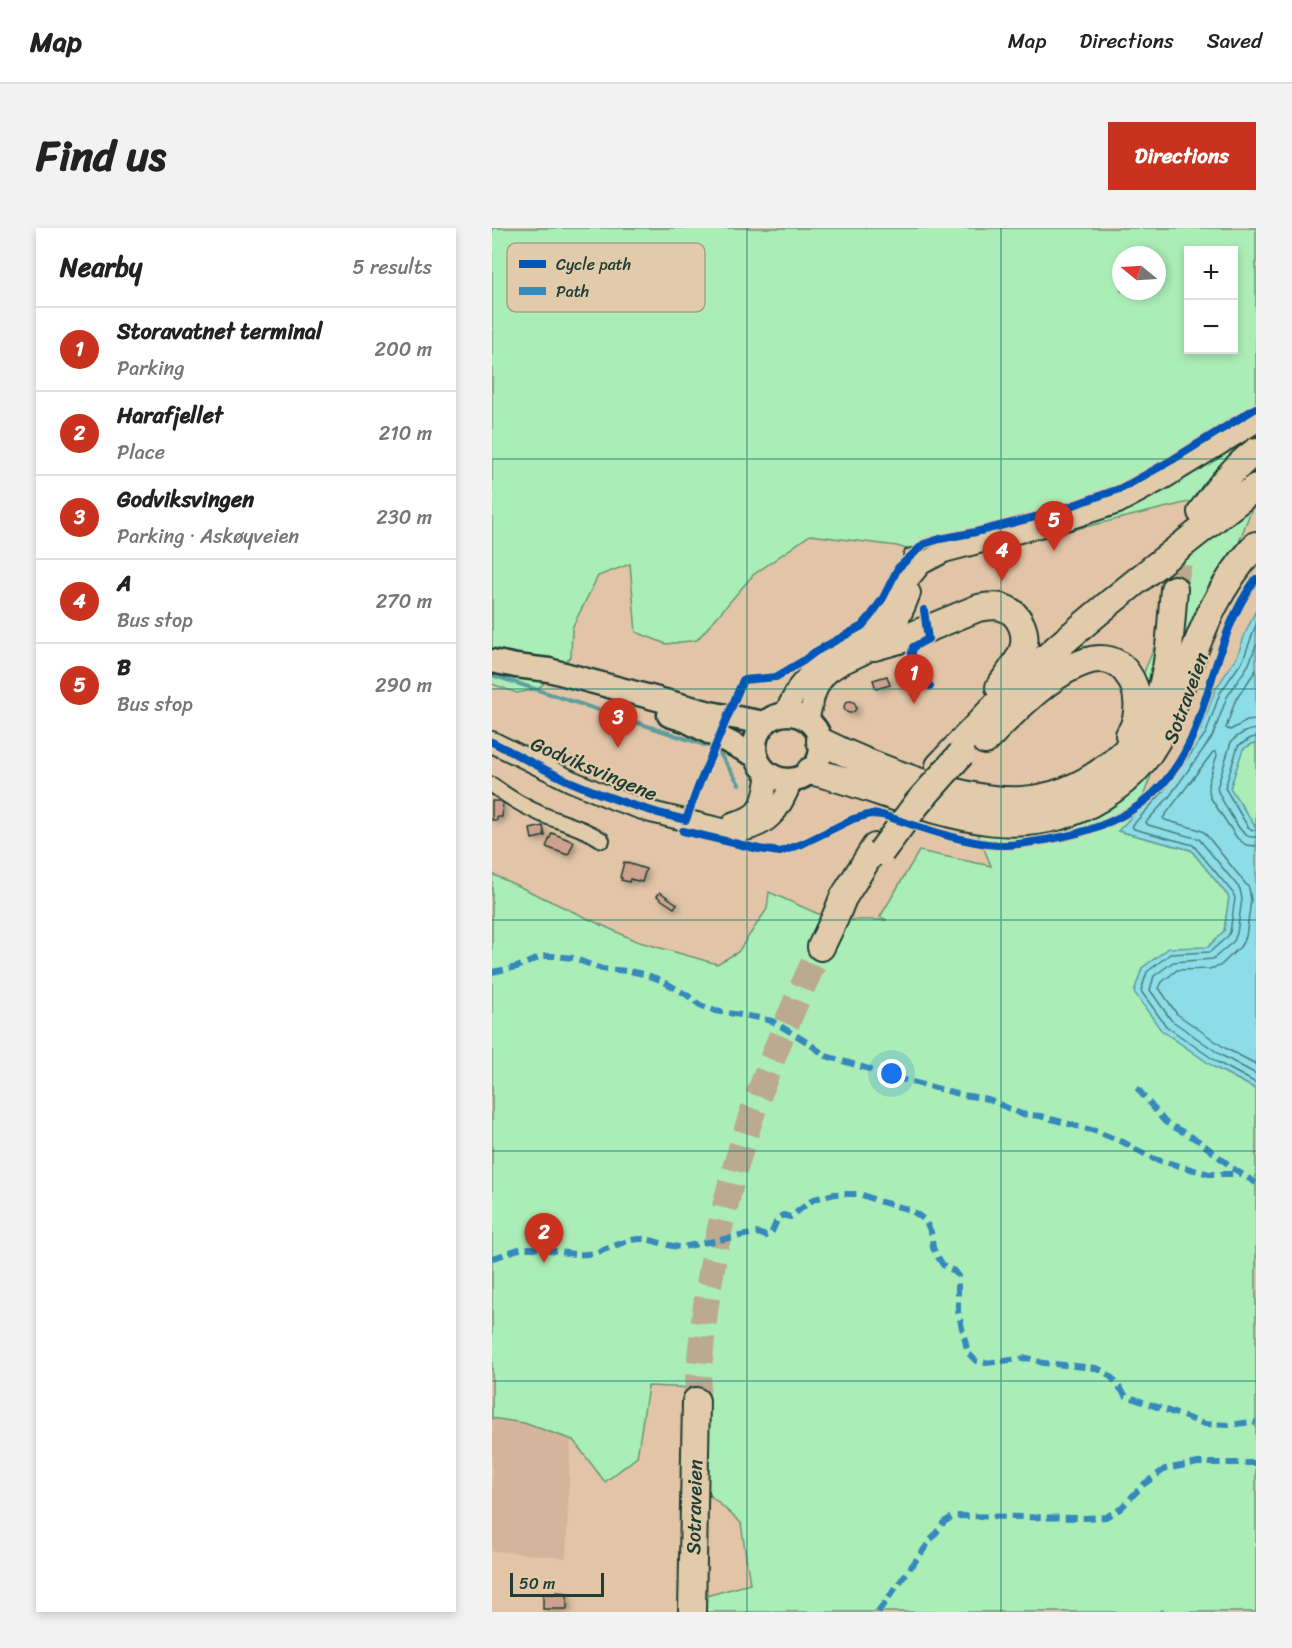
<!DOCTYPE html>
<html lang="en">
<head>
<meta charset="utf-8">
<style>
  :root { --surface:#fff; --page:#f2f2f2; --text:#222; --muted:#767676; --line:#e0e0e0; --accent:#c8321e }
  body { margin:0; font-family:Sriracha,sans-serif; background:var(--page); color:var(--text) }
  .controls { position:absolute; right:18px; top:18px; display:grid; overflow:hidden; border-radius:0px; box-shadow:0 3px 9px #0003 }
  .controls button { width:54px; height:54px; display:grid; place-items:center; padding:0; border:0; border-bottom:2px solid var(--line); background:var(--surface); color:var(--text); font:30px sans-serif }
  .compass { position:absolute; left:620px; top:18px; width:54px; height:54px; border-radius:50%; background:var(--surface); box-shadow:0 3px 9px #0003; rotate:288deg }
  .scale { position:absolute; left:18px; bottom:15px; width:94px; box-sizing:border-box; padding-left:6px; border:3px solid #1f3d34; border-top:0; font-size:16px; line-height:21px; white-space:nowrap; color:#1f3d34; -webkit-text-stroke:4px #e1cbaa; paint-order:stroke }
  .you { position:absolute; left:400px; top:846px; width:21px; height:21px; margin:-15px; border:4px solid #fff; border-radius:50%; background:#1a73e8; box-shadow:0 0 0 9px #1a73e833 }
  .badge { display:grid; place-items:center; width:39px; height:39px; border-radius:50%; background:var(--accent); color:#fff; font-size:20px; font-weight:700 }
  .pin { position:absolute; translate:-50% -50px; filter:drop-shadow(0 2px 3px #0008) }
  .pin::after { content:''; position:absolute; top:32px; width:21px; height:18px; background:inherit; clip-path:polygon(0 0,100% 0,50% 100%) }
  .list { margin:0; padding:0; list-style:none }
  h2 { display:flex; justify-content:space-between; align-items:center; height:78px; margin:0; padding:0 24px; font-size:26px }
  h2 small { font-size:20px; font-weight:400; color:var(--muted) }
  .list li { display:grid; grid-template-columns:39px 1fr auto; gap:18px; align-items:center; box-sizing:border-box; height:84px; padding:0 24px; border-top:2px solid var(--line) }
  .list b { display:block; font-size:22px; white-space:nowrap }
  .list p { margin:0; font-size:20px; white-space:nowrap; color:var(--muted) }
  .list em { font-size:20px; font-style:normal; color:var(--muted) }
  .map { position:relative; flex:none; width:764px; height:1384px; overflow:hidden; border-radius:0px }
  header { display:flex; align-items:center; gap:36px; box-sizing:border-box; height:84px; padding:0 30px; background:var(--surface); border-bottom:2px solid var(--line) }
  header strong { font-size:28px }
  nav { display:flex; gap:33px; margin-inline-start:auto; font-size:21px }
  .intro { display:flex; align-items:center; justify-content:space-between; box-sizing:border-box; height:144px; padding:0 36px }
  h1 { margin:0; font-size:42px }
  .button { padding:15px 27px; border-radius:0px; background:var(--accent); color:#fff; font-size:21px; font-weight:700 }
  main { display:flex; gap:36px; padding:0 36px }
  aside { flex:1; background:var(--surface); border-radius:0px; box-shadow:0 3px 9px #0003 }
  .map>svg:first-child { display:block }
  .built { fill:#d4b59c }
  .green { fill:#abedb6; stroke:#659575; stroke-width:1.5; fill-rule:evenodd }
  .water { fill:#8cdde7; stroke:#609d9f; stroke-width:1.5 }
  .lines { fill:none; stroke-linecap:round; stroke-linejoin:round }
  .shore { stroke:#4b7d7c; stroke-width:1.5 }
  .stream { stroke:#609d9f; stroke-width:4 }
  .building { fill:#cea18f; stroke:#1f3d34; stroke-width:1.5; filter:url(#shadow) }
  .highway-tunnel { stroke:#bbaa90; stroke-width:26; stroke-dasharray:26 13; stroke-linecap:butt }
  .street-casing { stroke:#1f3d34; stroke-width:18 }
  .secondary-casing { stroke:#1f3d34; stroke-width:24 }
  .primary-casing { stroke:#1f3d34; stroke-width:27 }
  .highway-casing { stroke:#1f3d34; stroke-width:30 }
  .street { stroke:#e1cbaa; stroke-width:14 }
  .secondary { stroke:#e1cbaa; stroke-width:20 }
  .primary { stroke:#e1cbaa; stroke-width:22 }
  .highway { stroke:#e1cbaa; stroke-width:26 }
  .highway-bridge-casing { stroke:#1f3d34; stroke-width:30; stroke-linecap:butt }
  .highway-bridge { stroke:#e1cbaa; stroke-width:26 }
  .quiet { stroke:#3589bb; stroke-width:6; stroke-dasharray:12 6; stroke-linecap:butt }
  .cycleway-casing { stroke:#e1cbaa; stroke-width:11 }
  .cycleway { stroke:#0057b8; stroke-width:8 }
  .grid { fill:none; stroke:#0f766e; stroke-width:1.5; stroke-opacity:0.55 }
  .labels { text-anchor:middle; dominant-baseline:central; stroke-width:4.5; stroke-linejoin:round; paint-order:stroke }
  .street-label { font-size:20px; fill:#1f3d34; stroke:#e1cbaa }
  .key { fill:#e1cbaa; stroke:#a7a087; stroke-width:1.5 }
  .key-label { font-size:16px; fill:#1f3d34 }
</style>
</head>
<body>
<header>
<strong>Map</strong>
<nav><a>Map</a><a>Directions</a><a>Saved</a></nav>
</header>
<div class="intro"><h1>Find us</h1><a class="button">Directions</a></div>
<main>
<aside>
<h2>Nearby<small>5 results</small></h2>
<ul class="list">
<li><span class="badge">1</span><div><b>Storavatnet terminal</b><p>Parking</p></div><em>200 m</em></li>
<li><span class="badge">2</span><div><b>Harafjellet</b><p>Place</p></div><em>210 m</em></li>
<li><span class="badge">3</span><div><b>Godviksvingen</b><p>Parking · Askøyveien</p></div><em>230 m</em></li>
<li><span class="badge">4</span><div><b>A</b><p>Bus stop</p></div><em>270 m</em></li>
<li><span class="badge">5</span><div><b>B</b><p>Bus stop</p></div><em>290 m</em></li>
</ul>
</aside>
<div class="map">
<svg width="764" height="1384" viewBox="0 0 764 1384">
  <defs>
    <filter id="shadow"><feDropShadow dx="3.5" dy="3.5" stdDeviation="3" flood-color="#0004"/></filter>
  </defs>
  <rect width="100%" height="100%" fill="#e2c5a7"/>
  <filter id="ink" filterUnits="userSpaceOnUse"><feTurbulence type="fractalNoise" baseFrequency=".0167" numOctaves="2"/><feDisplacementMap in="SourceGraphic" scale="12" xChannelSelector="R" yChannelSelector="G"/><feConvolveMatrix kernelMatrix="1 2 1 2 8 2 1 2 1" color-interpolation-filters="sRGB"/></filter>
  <g filter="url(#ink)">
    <path class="built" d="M0,1188L79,1205L74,1330L0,1323Z"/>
    <path class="green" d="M0,0H764V269L646,582L626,603L699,622L737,669L732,703L716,719L722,839L764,861V1384H681L669,1382L666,1384H205L214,1368L258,1356L249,1295L203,1254L204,1160L156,1158L145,1229L113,1254L81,1212L32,1195L0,1190V646L144,713L225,736L246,724L275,681L277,664L340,692H395L388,689L427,623L499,638L478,586L562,577L623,514L677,384L709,271L452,333L405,318L318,307L261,347L205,412L174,416L144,404L138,336L106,348L80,400L79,428L46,461L25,465L0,456ZM696,22H742V122H696ZM629,27H665V63H629Z
      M764,514V600L738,560L751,520Z"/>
    <path class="water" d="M764,382V514L751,521L738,560L764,600V861L722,839L669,802L642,764L650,740L677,720L716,719L732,703L737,669L699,622L626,603L666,561L709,502L723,462L745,429L753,406Z"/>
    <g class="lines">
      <path class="shore" d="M764,397L751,432L728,465L714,505L670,565L640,598L642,601L701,617L741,665L743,670L738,704L736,708L718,724L678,726L655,744L649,763L674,798L725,834L764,855
        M764,417L757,436L735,469L720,509L677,569L654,594L656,597L707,611L748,661L750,671L745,705L742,713L721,731L681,734L662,748L658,762L679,792L729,827L764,846
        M764,442L743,473L734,500L738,502L755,493L764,492
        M764,501C755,502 745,507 739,514L725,560C727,568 747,603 754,607C758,610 760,609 764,609
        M764,509L759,510L746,518L733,560L756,599L760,602H764
        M764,618L754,617L745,610L718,569L716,556L725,527L724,524H721L671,590L673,592L705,601L712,604L757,660L759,672L754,709L748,719L728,738L717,741L685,742L670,754L667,760L685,786L733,820L764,836"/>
      <path class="stream" d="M0,447L225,521L247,556"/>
    </g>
    <path class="building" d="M395,448L398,457L384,461L381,452Z
      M352 479a6 6 0 1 1 12 0a6 6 0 1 1-12 0Z
      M0,573H11L10,589H5V592H0Z
      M51,598L53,608L40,611L38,601Z
      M60,605L82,614L76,627L54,619Z
      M132,634L154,641L150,654L138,651L137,654L129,652L130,650L128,649Z
      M168,664L185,676L182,680L167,670L165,668Z
      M64,1364L75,1365V1381H51V1366H64Z"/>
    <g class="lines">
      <path class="highway-tunnel" d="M682,361L688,328L697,305
        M204,1173C208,1133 211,1091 218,1051C238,933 278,826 329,719"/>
      <defs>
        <path id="street" d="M419,328L424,342
          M0,557C16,569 31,578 49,586C70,595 91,599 110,612"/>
        <path id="secondary" d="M292,486L307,458L324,438L380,402L393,387L414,354L429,336L452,324L570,293L626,275L671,251L764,194
          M316,492C320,478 322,461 332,449C342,437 358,433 371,426C398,412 408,392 418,365
          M0,514L79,553L124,572L159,584L242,604C276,601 289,582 300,552
          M242,594C271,588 272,571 276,545"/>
        <path id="primary" d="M0,433L24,438L57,442L218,485L273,495
          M263 519a33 33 0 1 1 66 0a33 33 0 1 1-66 0Z
          M177,487L193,492L264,528"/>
        <g id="highway">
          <path d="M709,284C725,261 741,240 764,223"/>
          <path d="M382,419L411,411L486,380C493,379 501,377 509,379C528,384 537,406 530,424C525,436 515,448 507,459"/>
          <path d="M328,513C360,529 393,542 426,553C498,576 556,587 620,535C634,523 648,511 656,495C678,454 678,405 682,361"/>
          <path d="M493,513C521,485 612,383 642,458C648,473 646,494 637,507"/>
          <path d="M447,538C472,511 497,484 523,458C599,386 683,323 764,259"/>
          <path d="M318,543C413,565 513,629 607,571C643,549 661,526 678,486C704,423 716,369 764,317"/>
          <path d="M329,719L343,690L351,670L383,619"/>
          <path id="s1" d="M200,1384L204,1173"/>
        </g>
      </defs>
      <use href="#street" class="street-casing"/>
      <use href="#secondary" class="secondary-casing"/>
      <use href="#primary" class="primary-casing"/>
      <use href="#highway" class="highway-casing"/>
      <use href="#street" class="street"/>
      <use href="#secondary" class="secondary"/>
      <use href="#primary" class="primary"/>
      <use href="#highway" class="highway"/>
      <defs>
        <path id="highway-bridge" d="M389,624L424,577L469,526"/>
      </defs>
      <use href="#highway-bridge" class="highway-bridge-casing"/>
      <use href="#highway-bridge" class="highway-bridge"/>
      <path class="quiet" d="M0,744L25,739L51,728H62L81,730L110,741L137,743L152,746L169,752L195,767L208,777L223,783L262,789L280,793L315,814L334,828L416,853L471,867L496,871L529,886L548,888L603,903L631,914L662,931L717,946H750
        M645,860L673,894L707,913L742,941L764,955
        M0,1030C12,1028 23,1020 35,1020C56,1019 75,1028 95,1026C114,1024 131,1011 149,1011C162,1011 175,1019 190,1019L258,1006L266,1005L274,1008L279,1006L286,990L291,987L298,989L322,971L343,966H368L386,973L419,982L433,992L439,1004L441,1020L446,1029L451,1037L462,1043L466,1048V1083L476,1125L484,1133L494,1135L536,1130L551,1135L604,1140L612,1143L621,1151L634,1168L713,1196L737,1197L760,1194L764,1195
        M386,1384L452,1294L462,1288L592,1290L614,1289L628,1281L652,1256L673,1241L706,1235H764"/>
      <defs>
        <path id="cycleway" d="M432,382L436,411L421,419C416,440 424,444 438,458
          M0,514C26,527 52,542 79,554C116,570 155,583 194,592L206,559L251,452L284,449L311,433L323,424L370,398L380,386L391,370L406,340L432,316L448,311L484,304L559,285L630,260L680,232L764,180
          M191,603L267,621L288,624L310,616L361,591L379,586L390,587C427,598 466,614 505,617C523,618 541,614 559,611C628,599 677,569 703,502C722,451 731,395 764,351"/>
      </defs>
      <use href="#cycleway" class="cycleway-casing"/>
      <use href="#cycleway" class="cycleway"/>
    </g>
  </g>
  <path class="grid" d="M255,0V1384M509,0V1384M0,231H764M0,461H764M0,692H764M0,923H764M0,1153H764"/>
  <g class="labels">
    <g class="street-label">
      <text transform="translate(694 470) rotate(-70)">Sotraveien</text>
      <text transform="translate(102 541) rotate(23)">Godviksvingene</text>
      <text stroke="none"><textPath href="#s1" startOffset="105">Sotraveien</textPath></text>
    </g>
  </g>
  <rect x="15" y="15" width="198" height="69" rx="9" class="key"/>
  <rect x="27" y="32" width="27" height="8" fill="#0057b8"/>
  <rect x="27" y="59" width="27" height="8" fill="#3589bb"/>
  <g class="key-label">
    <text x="64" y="42">Cycle path</text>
    <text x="64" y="69">Path</text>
  </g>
</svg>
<div class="controls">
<button>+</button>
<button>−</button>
</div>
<svg class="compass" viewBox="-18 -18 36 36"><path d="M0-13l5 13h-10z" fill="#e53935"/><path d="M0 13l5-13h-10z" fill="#767676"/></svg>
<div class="scale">50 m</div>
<div class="you"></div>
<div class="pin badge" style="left:422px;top:476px">1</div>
<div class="pin badge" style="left:52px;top:1035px">2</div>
<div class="pin badge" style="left:126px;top:520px">3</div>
<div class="pin badge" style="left:510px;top:353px">4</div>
<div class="pin badge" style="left:562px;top:323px">5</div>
</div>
</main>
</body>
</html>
